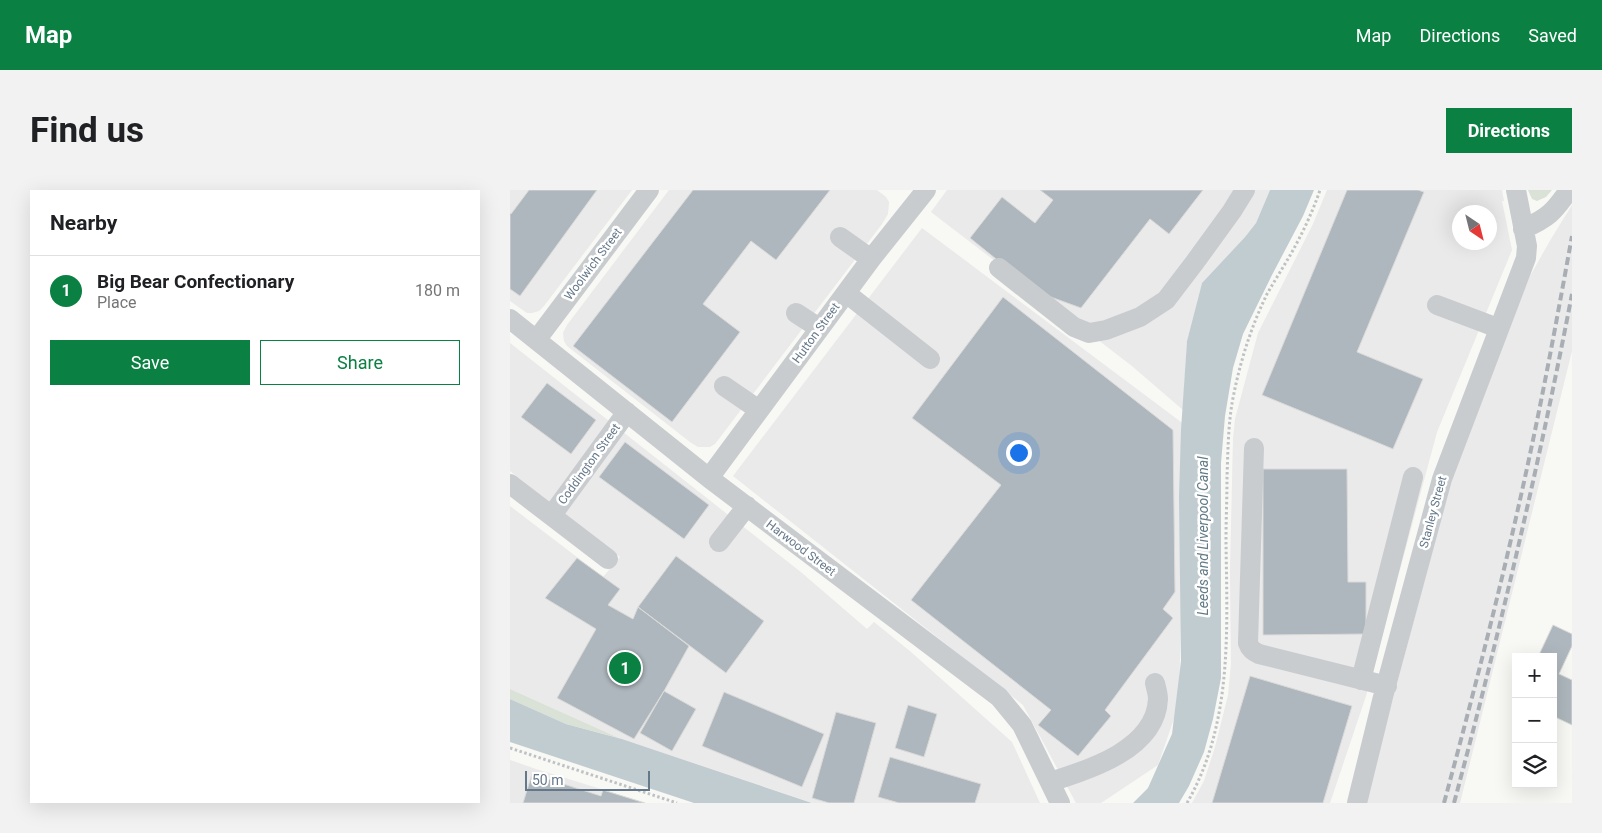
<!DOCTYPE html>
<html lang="en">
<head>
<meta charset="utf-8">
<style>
  :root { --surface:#fff; --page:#f2f2f2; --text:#202124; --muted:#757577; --line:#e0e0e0; --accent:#0b8043 }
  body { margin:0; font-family:Roboto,sans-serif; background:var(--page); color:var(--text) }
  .controls { position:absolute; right:15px; bottom:15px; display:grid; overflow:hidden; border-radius:0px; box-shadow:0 5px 20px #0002 }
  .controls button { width:45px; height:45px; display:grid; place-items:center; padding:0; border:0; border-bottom:1px solid var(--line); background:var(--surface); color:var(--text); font:25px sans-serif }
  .compass { position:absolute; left:942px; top:15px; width:45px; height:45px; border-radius:50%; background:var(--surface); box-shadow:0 5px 20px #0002; rotate:145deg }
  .scale { position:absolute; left:15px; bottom:12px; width:125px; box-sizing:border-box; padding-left:5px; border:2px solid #657889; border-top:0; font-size:14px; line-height:18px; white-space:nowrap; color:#657889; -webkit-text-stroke:4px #fff; paint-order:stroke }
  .you { position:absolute; left:508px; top:262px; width:18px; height:18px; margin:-12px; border:4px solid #fff; border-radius:50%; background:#1a73e8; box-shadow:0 0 0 8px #1a73e833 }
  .badge { display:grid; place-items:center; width:32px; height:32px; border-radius:50%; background:var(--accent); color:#fff; font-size:16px; font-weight:700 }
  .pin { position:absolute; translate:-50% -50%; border:2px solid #fff; box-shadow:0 1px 5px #0006 }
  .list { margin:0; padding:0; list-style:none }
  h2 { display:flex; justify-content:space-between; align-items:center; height:65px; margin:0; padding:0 20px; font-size:21px }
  h2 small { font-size:16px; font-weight:400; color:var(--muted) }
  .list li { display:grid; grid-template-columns:32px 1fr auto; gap:15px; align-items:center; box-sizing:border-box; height:70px; padding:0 20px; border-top:1px solid var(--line) }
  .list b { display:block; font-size:19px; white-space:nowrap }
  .list p { margin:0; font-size:16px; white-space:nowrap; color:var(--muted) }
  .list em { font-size:16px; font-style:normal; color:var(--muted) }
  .actions { display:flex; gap:10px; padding:15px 20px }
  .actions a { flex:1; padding:11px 0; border:1px solid var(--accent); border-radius:0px; text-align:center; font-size:18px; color:var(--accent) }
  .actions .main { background:var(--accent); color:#fff }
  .icon { flex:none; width:28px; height:28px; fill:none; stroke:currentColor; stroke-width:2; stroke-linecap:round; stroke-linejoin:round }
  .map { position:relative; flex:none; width:1062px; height:613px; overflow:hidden; border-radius:0px }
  header { display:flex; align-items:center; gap:30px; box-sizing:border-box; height:70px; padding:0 25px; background:var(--accent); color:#fff }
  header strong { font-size:24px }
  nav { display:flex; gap:28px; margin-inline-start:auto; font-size:18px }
  .intro { display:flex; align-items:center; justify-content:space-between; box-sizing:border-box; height:120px; padding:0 30px }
  h1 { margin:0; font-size:35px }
  .button { padding:12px 22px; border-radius:0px; background:var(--accent); color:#fff; font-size:18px; font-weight:700 }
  main { display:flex; gap:30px; padding:0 30px }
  aside { flex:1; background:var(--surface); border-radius:0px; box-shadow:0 5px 20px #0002 }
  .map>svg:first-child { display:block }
  .built { fill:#e9eae9; fill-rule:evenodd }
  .green { fill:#dae1d6 }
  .water { fill:#c1ccd1 }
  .building { fill:#aeb7bd; stroke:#dadad8 }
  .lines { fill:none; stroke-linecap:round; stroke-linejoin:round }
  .path { stroke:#bfc2c4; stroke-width:3; stroke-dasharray:2.5 2.5; stroke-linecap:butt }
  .minor { stroke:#c8cccf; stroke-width:20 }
  .rail { stroke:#a8aeb4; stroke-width:4; stroke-dasharray:8 4; stroke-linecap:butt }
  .labels { text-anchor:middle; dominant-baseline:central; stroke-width:5; stroke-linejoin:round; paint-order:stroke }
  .street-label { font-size:12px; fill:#657889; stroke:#fff }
  .water-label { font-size:14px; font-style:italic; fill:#617a84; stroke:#fff }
</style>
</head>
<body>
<header>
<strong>Map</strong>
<nav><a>Map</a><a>Directions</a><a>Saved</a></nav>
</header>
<div class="intro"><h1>Find us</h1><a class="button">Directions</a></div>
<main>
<aside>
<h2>Nearby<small></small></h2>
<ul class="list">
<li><span class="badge">1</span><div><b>Big Bear Confectionary</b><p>Place</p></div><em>180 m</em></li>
</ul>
<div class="actions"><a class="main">Save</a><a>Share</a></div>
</aside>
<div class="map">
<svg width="1062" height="613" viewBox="0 0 1062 613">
  <rect width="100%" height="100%" fill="#f8f8f5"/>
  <path class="built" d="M0,0H122L34,116L29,121L22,123H17L0,111Z
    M159,0H367L376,7L379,12L378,24L372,34L205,254L200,257H188L180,252L57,156L54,151L53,143L57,135Z
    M437,0H760L746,33L735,47L692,93L677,151L673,220L622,176L421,22Z
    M817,0H992L994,11H992L1002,60L927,242L856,506L820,613H682L694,591L705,557L718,505L721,474L720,381L723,249L725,229L748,143L803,34ZM949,22H979V52H949Z
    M1062,15V161L950,613H855L947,269L1020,86L1041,49Z
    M412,38L675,235L669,514L648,575L591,613H566L513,515L223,286Z
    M0,153L292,383L357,439L364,432L401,462L502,552L530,613H303L109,548L0,499V316L93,387L110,367L0,281Z
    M0,570L26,579L136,613H0Z"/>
  <path class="green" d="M1018,0H1042L1036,7L1027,11L1022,9Z
    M0,499L109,548L56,534L0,509Z"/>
  <path class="water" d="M760,0H804L793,26L762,85L733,144L723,178L715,226L711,273V488L703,529L694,562L679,596L669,613H623L638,598L662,544L671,471L669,307L671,240L677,151L692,93L735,47L746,33Z
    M0,509L56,534L112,549L302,613H184L0,552Z"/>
  <path class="building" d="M19,0H87L10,106L0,99V23L1,24Z
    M183,0H320L266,70L241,51L193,114L230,142L162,232L63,156Z
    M530,0H693L659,44L640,29L571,118L527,102L460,48L492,7L525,33L543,10Z
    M837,0H908L914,2L847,162L913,189L883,259L752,205Z
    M493,107L663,240L665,402L653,419L663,428L595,520L601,526L568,566L528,535L541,520L401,410L491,295L402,228Z
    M37,193L86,230L61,264L11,227Z
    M115,252L199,315L174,349L89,287Z
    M753,279H837L838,392H856V444L753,445Z
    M166,366L254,431L216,483L128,417Z
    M67,368L110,399L98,415L123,429L128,417L179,456L154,501L124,549L47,508L86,439L35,408Z
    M1043,435L1062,444V456L1049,484L1062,490V535L1043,526V467H1028Z
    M740,486L842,516L813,613H702Z
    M154,501L186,519L162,561L130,543Z
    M214,502L314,544L292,597L192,556Z
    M398,515L427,524L414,567L385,558Z
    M326,522L366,533L344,613H319L302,608Z
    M380,567L471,594L465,613H389L368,607Z
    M22,584L91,606L93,600L135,613H13Z"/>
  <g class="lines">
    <path class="path" d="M0,558L167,613
      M677,613C723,533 717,440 716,351C716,330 717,308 717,287C718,261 718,234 723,208C730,172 741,137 757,104C765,90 774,76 782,62C793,42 803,21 810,0"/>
    <path class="minor" d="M1013,39C1038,28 1044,22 1059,0
      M330,47L361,69
      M489,78L564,137L579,143L596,140L630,127L656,110L685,72L722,21L735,0
      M336,103L420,169
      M927,115L988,138
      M286,123L309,138
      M0,129L199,288L489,507L512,535L550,613
      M27,149L139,0
      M214,196L249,220
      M744,258L738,453C740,459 743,461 749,464L877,496
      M199,288L361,69L416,0
      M0,294L98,369
      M42,325L117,222
      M209,352L237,316
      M851,490L903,287
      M540,592C579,580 646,559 648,509C648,504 646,498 645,493
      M847,613L873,507L932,289L1016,68L1017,56L1006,0"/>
    <path class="rail" d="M934,613C970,480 1004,346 1031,211C1042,156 1052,101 1062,46
      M944,613C989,445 1029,275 1062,104"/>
  </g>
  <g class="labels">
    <g class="street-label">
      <text transform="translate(83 74) rotate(-53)">Woolwich Street</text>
      <text transform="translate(306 143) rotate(-54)">Hutton Street</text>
      <text transform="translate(79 274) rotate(-54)">Coddington Street</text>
      <text transform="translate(923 322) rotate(-75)">Stanley Street</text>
      <text transform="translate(291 358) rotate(37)">Harwood Street</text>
    </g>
    <g class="water-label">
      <text transform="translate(693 346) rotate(-90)">Leeds and Liverpool Canal</text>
    </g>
  </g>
</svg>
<div class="controls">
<button>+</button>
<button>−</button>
<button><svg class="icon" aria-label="layers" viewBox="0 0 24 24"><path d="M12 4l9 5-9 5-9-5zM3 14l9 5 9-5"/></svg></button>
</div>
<svg class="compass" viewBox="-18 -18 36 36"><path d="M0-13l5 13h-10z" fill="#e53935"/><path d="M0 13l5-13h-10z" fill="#757577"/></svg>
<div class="scale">50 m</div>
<div class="you"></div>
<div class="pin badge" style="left:115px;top:478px">1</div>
</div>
</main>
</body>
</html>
